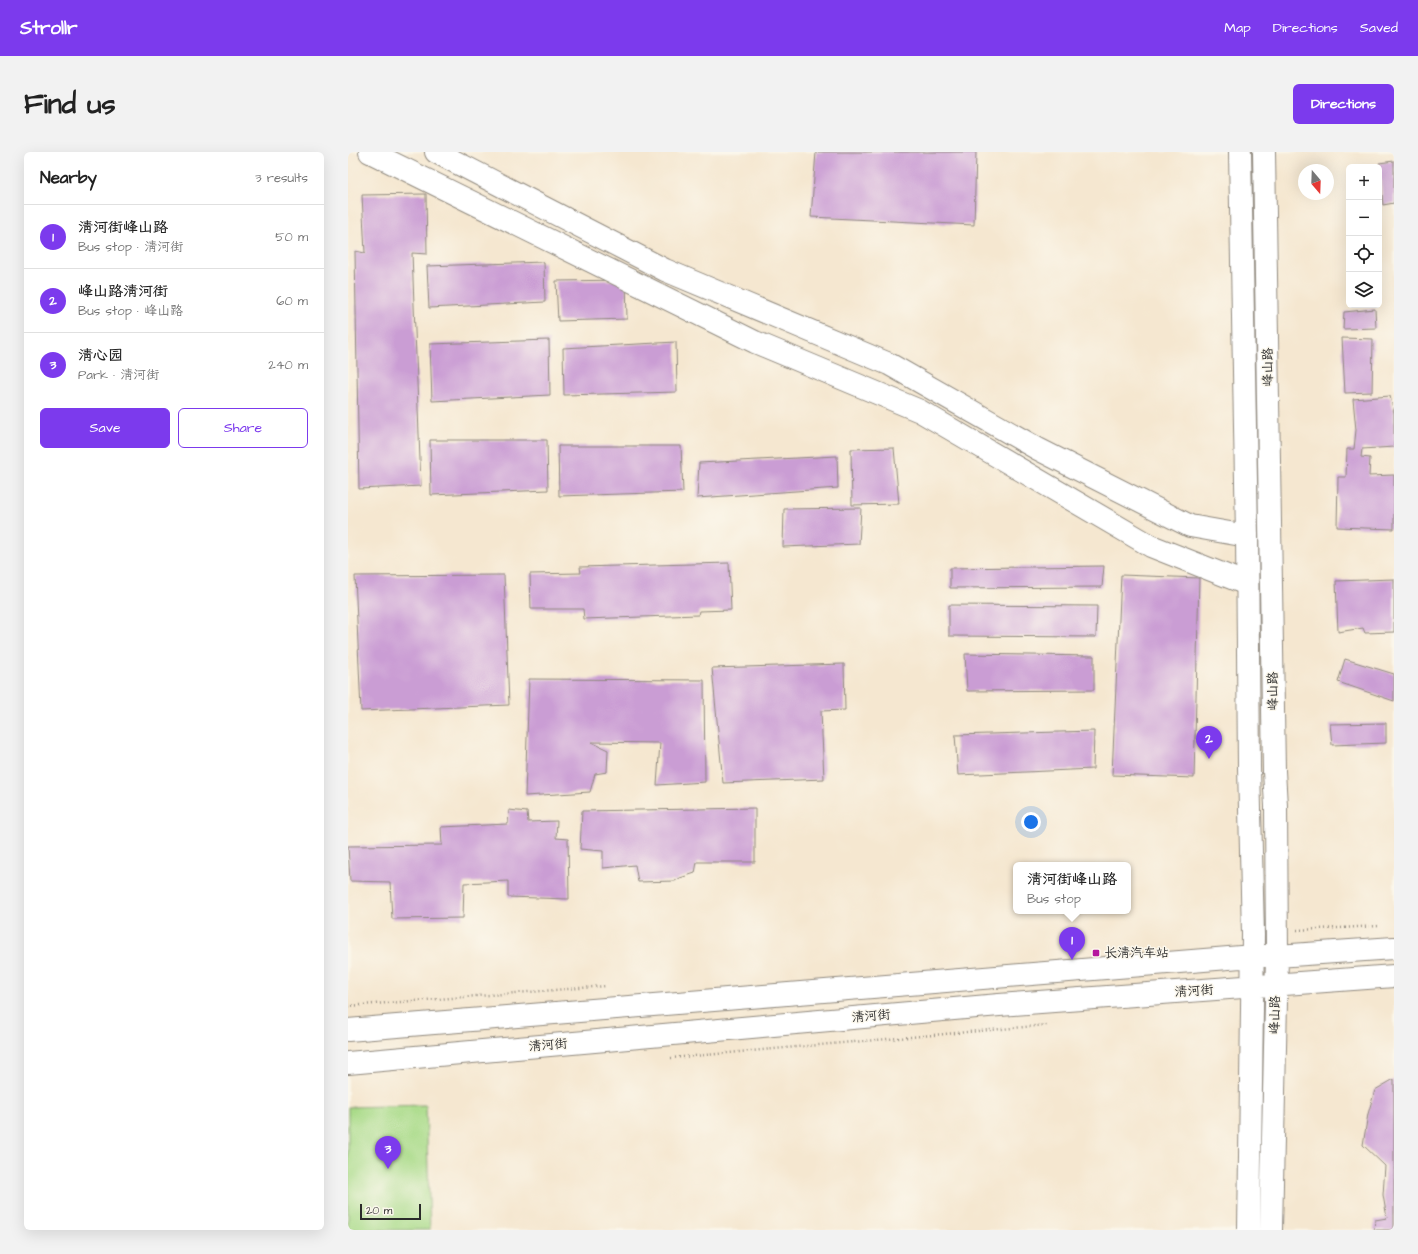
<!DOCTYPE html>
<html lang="en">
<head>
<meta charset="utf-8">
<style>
  :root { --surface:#fff; --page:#f2f2f2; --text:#222; --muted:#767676; --line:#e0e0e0; --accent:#7c3aed }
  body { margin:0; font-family:"Architects Daughter","LXGW WenKai TC",sans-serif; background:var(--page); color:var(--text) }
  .controls { position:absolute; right:12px; top:12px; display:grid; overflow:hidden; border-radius:6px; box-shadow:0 4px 16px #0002 }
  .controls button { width:36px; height:36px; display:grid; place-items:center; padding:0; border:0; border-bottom:1px solid var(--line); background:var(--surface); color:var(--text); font:20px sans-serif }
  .compass { position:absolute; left:950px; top:12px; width:36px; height:36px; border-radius:50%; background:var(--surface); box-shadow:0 4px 16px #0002; rotate:161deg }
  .scale { position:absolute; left:12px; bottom:10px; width:61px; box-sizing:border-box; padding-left:4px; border:2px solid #2b2b2b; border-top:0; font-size:11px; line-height:14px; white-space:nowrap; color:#2b2b2b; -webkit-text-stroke:3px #fbf7ec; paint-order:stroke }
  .you { position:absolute; left:683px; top:670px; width:14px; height:14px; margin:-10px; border:3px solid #fff; border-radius:50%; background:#1a73e8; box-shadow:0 0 0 6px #1a73e833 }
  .badge { display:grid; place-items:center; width:26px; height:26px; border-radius:50%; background:var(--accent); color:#fff; font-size:13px; font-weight:700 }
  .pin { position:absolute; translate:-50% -33px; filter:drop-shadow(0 1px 2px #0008) }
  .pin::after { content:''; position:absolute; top:21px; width:14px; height:12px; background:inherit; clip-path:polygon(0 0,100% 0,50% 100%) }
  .popup { position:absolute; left:665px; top:710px; width:118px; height:52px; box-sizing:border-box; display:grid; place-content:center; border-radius:6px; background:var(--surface); filter:drop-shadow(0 1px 3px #0005); font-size:13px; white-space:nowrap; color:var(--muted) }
  .popup b { font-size:15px; color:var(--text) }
  .popup::after { content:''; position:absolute; left:50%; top:100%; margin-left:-8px; border:8px solid transparent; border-top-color:var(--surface) }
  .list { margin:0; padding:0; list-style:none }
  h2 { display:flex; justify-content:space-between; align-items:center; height:52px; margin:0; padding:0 16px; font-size:17px }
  h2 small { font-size:13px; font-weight:400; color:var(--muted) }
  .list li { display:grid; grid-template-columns:26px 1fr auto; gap:12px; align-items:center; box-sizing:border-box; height:64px; padding:0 16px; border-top:1px solid var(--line) }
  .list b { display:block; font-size:15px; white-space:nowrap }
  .list p { margin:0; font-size:13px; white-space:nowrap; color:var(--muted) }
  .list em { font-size:13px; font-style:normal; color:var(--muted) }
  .actions { display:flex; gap:8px; padding:12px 16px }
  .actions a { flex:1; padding:9px 0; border:1px solid var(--accent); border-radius:6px; text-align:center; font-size:14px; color:var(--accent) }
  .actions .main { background:var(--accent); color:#fff }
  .icon { flex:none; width:22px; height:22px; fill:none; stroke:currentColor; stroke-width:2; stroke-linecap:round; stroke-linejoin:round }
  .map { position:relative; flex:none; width:1046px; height:1078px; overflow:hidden; border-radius:6px }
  header { display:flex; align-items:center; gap:24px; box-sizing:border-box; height:56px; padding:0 20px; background:var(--accent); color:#fff }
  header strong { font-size:19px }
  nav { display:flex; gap:22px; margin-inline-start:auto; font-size:14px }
  .intro { display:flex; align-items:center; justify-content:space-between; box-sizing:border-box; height:96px; padding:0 24px }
  h1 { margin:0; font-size:28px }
  .button { padding:10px 18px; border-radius:6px; background:var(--accent); color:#fff; font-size:14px; font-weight:700 }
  main { display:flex; gap:24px; padding:0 24px }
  aside { flex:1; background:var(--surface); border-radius:6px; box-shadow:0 4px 16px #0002 }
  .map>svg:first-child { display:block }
  .green { fill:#aadb8a; stroke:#6a835a }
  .building { fill:#ca9dd4 }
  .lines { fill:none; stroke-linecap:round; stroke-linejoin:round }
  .minor-casing { stroke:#90897e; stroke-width:24 }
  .major-casing { stroke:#90897e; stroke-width:24 }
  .path { stroke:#90897e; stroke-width:2.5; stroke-dasharray:1 3; stroke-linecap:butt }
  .minor { stroke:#fff; stroke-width:22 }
  .major { stroke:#fff; stroke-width:22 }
  .poi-dot { fill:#b5179e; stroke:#fbf7ec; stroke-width:1.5 }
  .labels { text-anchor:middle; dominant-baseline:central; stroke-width:3; stroke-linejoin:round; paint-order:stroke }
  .street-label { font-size:13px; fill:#2b2b2b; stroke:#fbf7ec }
  .poi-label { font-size:13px; fill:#2b2b2b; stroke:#fbf7ec; text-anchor:start }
</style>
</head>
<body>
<header>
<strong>Strollr</strong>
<nav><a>Map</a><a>Directions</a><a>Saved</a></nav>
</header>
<div class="intro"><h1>Find us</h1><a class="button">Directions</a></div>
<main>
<aside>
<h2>Nearby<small>3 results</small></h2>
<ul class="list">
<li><span class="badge">1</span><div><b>清河街峰山路</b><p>Bus stop · 清河街</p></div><em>50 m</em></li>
<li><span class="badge">2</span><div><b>峰山路清河街</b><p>Bus stop · 峰山路</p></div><em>60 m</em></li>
<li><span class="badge">3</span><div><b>清心园</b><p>Park · 清河街</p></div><em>240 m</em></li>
</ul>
<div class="actions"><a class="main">Save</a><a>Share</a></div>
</aside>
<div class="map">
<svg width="1046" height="1078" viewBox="0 0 1046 1078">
  <rect width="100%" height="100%" fill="#fbf7ec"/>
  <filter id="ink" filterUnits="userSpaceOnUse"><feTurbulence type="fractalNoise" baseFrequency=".025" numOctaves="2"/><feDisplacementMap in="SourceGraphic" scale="8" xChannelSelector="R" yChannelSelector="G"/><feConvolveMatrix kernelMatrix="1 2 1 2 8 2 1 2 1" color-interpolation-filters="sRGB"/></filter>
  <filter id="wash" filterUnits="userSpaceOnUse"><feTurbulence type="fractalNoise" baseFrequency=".012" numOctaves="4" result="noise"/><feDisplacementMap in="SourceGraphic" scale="16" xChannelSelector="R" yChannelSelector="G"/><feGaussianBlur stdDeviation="0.9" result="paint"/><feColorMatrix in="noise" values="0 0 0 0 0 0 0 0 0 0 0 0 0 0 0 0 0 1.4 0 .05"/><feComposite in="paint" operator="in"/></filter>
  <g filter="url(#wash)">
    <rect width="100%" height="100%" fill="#f5e7d0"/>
    <path class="green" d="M78,953L82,1078H0V955Z"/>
    <g id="blocks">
      <path class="building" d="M468,0H628L626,73L463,65Z
        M1046,9V51L1035,53L1031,11Z
        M78,42L79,102L64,101L73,334L11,337L7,99L17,101L14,43Z
        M196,110L197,150L81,156L79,114Z
        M278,128L279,167L210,169L208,129Z
        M1027,157L1028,176L995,177L996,160Z
        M994,186L1025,187L1024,240L997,241Z
        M201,188L202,243L84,249L82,192Z
        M328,190L329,240L216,243L215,196Z
        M1042,244L1046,261V295L1014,297L1013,305L1022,306L1021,324L1046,323V377L989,375L990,325H998L999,297H1006L1008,278L1005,247Z
        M82,288H199L200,338L83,343Z
        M210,294H333L335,340L211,344Z
        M546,296L551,352L504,353L503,297Z
        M489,304L490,336L349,346L351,311Z
        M513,356L511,392L435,395L436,357Z
        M381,411L383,458L351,459L350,463L236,467L235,457H183L182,422L233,421L232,415Z
        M756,414L754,435L602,436V416Z
        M156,423L161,553L13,559L7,424Z
        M773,423L851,426L846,626L764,623Z
        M1046,427V480L1017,481L1015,476L990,480L988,429Z
        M601,453L749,454L748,485L601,484Z
        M617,502L746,504V538L619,539Z
        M997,507L1046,522V549L990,530Z
        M496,512L497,558L473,559L476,627L375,631L364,516Z
        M181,527L356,528L357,630L309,633L312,591L243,590L260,598L259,620L247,622L242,640L177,644Z
        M1038,571V591L984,593L982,572Z
        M746,579L745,617L610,623L607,583Z
        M407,656V710H349L347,721L332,726L327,729L290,730L287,713L255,716V699L232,697L234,659Z
        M161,658L179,660L180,670L209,669L208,686L220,687L221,747L160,745V729L116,731L115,766L44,767L42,730L2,729L0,694L94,693L93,675L160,672Z
        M1046,927V1078H1026L1027,1068L1039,1066L1035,1043L1037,1014L1015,993L1020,962L1027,938Z"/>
    </g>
  </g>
  <g filter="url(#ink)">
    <use href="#blocks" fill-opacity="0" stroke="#90897e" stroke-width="1"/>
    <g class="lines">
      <defs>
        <path id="minor" d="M22,0L407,190L572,259L803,394L899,432
          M88,0L317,118L541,212L690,297L842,374L899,384"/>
        <path id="major" d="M892,0L899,384L901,615L905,783L901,1078
          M916,0L926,619L928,654L929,804L923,1078
          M0,878L905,804H929L1046,796
          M0,911L651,853L1046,824"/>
      </defs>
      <use href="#minor" class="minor-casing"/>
      <use href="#major" class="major-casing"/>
      <path class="path" d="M949,778L1032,774
        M0,854L258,834
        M323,906L699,873"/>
      <use href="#minor" class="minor"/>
      <use href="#major" class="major"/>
    </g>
  </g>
  <rect class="poi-dot" x="744" y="797" width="8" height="8" rx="2"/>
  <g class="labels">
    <g class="street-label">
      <text transform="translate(920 215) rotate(-91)">峰山路</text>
      <text transform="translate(925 539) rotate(-91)">峰山路</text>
      <text transform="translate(846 839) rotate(-4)">清河街</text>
      <text transform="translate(927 863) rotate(-89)">峰山路</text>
      <text transform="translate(523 864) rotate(-5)">清河街</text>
      <text transform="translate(200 893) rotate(-5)">清河街</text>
    </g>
    <g class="poi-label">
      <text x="756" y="801">长清汽车站</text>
    </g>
  </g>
</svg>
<div class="controls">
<button>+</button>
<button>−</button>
<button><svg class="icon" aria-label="locate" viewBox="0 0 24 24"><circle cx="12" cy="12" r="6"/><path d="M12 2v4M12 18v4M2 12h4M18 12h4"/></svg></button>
<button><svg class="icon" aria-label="layers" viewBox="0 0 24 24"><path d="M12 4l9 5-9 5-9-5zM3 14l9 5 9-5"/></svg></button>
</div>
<svg class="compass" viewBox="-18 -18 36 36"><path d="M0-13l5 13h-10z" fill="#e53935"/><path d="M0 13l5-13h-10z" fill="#767676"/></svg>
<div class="scale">20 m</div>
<div class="you"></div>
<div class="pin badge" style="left:724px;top:808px">1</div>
<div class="popup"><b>清河街峰山路</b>Bus stop</div>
<div class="pin badge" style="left:861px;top:607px">2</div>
<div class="pin badge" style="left:40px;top:1017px">3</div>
</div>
</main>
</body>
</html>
